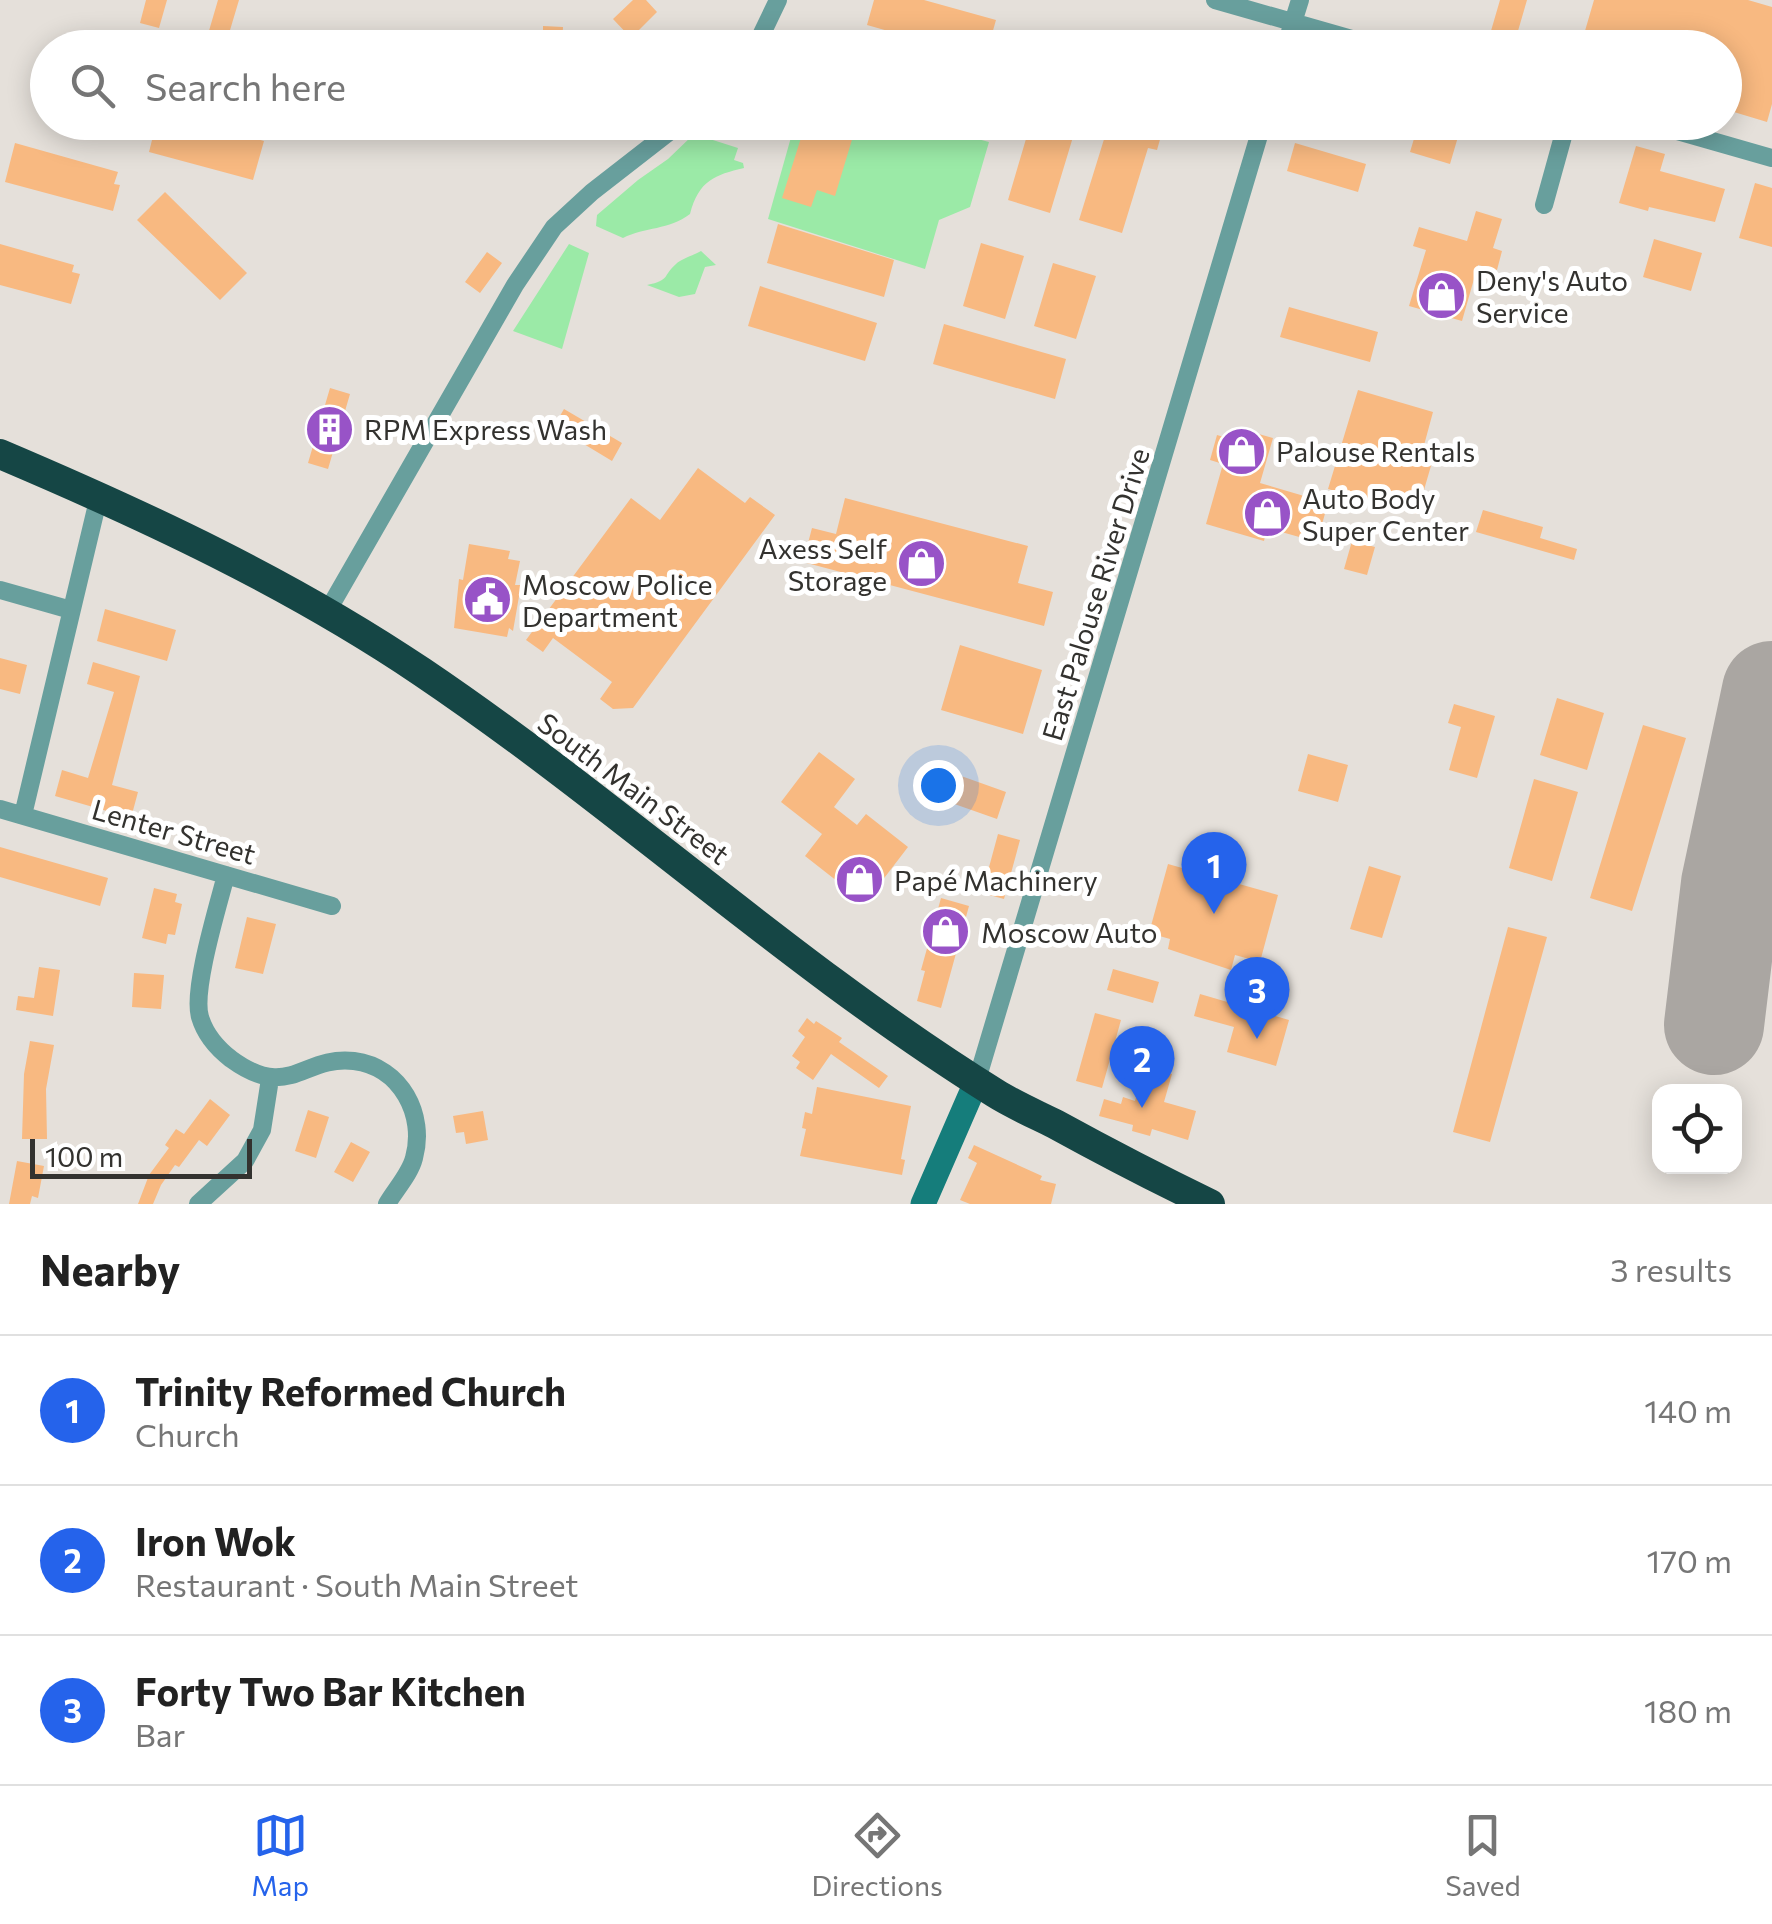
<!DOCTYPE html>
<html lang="en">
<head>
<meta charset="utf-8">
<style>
  :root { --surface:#fff; --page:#f2f2f2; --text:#222; --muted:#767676; --line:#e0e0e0; --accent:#2563eb }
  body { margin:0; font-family:Commissioner,sans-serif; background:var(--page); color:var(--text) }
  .controls { position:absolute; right:30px; bottom:30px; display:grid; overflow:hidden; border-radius:20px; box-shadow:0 5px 25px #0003 }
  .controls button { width:90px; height:90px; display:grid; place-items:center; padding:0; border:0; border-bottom:2px solid var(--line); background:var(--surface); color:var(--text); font:50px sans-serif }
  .scale { position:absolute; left:30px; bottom:25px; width:222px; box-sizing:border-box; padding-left:10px; border:5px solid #33322f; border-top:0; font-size:28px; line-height:35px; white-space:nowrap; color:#33322f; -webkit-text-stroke:8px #fff; paint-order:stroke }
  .you { position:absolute; left:938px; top:785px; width:35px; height:35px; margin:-25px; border:8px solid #fff; border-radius:50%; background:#1a73e8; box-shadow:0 0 0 15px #1a73e833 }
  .badge { display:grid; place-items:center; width:65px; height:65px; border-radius:50%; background:var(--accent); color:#fff; font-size:32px; font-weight:700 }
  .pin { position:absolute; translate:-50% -82px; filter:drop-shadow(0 2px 5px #0008) }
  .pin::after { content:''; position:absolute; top:52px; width:35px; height:30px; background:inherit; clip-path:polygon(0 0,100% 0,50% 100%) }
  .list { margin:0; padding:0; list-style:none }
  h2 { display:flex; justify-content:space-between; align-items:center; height:130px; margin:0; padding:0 40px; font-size:42px }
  h2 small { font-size:32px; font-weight:400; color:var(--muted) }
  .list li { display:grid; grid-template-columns:65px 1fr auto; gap:30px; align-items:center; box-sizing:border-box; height:150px; padding:0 40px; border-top:2px solid var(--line) }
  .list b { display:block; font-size:38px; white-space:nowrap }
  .list p { margin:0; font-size:32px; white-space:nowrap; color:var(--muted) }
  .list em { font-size:32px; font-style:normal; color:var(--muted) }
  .icon { flex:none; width:55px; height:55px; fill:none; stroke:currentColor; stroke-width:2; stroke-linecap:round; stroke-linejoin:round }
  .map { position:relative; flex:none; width:1772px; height:1204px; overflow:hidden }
  .search { position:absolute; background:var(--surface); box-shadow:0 5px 25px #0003; left:30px; right:30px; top:30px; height:110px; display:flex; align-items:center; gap:25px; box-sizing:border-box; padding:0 35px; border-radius:55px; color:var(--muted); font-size:38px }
  .sheet { height:580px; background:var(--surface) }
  nav { display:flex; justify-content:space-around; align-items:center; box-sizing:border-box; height:140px; border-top:2px solid var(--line); background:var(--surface); font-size:28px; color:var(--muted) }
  nav a { display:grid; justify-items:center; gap:5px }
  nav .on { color:var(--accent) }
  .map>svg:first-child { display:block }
  .green { fill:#9beaa7 }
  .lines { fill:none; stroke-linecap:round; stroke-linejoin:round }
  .runway { stroke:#aaa6a2; stroke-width:100 }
  .building { fill:#f8b981 }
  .street { stroke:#689f9d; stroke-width:18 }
  .secondary { stroke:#157d7b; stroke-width:25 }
  .highway { stroke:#154645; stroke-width:30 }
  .labels { text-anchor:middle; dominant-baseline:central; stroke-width:10; stroke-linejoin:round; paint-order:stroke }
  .poi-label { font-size:28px; fill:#33322f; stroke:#fff; text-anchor:start }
  .street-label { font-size:28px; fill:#33322f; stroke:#fff }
</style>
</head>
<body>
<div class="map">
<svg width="1772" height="1204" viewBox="0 0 1772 1204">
  <rect width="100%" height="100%" fill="#e5e0da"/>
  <path class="green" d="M795,123H918L989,142L970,207L939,220L925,269L768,219Z
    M694,134L738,148L734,160L743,163L744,168C715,175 699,180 690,214C669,230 645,227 623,238L596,226L597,215L638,180L668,159Z
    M569,244L589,253L562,349L513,331Z
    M701,251L716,265L705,267L695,294L679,297L647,285C671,280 662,276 676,264C681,259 694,255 701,251Z"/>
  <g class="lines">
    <path class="runway" d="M1714,1025L1731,884L1772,691"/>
  </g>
  <path class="building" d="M146,0H167L159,28L140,23Z
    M218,0H239L225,47L206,41Z
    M633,0H646L657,12L631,38L613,19Z
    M874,0H924L996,20L988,48H948L867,25Z
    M1500,0H1527L1513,48H1486Z
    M1594,0H1748L1772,7V104L1767,122L1724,109V48H1580Z
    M543,26L563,27L562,45L513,48V31L543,32Z
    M151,122H197L264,141L253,180L149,152L152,140L146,139Z
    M806,122H835L834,126L854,133L835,196L817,190L811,207L782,198Z
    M1031,122H1165L1157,150L1148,148L1122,233L1079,220L1105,136L1076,127L1050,213L1008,200Z
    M1419,122H1432L1460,130L1450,164L1410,152Z
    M15,143L118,172L114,184L120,185L113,211L5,182Z
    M1295,143L1366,164L1358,192L1287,171Z
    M1636,146L1665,154L1660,171L1725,189L1715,222L1649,207L1648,211L1619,203Z
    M1755,183L1772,188V247L1739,238Z
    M165,192L247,273L220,300L137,220Z
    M1476,211L1502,219L1493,248L1502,251L1497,270L1478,265L1462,321L1409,306L1426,250L1413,246L1419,227L1467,241Z
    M778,224L894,260L884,297L767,263Z
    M1654,239L1702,253L1691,291L1643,277Z
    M981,243L1024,256L1005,319L963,306Z
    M0,244L74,265L72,272L80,274L71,304L0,285Z
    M487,252L502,263L480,293L465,282Z
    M1053,263L1096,276L1076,339L1034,326Z
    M760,286L877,323L865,361L748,326Z
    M1289,307L1378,332L1370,362L1280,337Z
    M944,324L1066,359L1055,399L933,364Z
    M330,388L350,394L328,469L308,463Z
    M1358,390L1433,412L1423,449L1435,452L1417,514L1328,489Z
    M564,409L622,443L612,461L554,426Z
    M1241,429L1273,438L1260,483L1328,503L1317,542L1267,528L1264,541L1206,524L1223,464L1210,460L1217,435L1237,441Z
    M698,468L745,503L750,497L775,515L633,708L613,709L600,699L612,682L553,638L543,652L526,640L631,498L660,520Z
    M845,498L1028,546L1018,583L1053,592L1044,626L803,562L812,528L836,534Z
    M1483,510L1543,527L1540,538L1577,549L1574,560L1476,532Z
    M1352,541L1375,547L1367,575L1344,569Z
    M469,544L510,551L508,559L520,561L515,585H521L513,631L509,628L507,637L454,628L459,579L463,580Z
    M105,609L176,630L167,661L97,641Z
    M960,645L1042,670L1023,734L941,710Z
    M0,658L27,665L20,694L0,689Z
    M93,662L140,676L112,785L138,792L131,818L55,796L62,770L88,778L114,692L87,684Z
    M1557,698L1604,713L1587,770L1540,755Z
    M1454,704L1495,716L1477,778L1449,770L1461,727L1448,723Z
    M1643,725L1686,738L1632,911L1590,898Z
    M819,752L855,779L834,807L857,825L866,814L908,847L865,903L805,856L822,834L781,802Z
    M1308,754L1348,765L1338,802L1298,791Z
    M936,767L1006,792L997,819L926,794Z
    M1534,779L1578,792L1552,881L1509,868Z
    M998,834L1020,840L1004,899L982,893Z
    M0,847L108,878L100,906L0,877Z
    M1168,864L1278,895L1260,962L1235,955L1231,970L1168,949L1170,939L1149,933Z
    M1369,866L1401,876L1382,938L1350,929Z
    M154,888L177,894L175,902L182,904L175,935L168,934L166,944L142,938Z
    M941,898L969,906L941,1008L917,1001L925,971L921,970Z
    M247,917L276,924L263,974L235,968Z
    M1508,927L1547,937L1490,1142L1453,1132Z
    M39,967L60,970L53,1016L16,1010L18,996L34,998Z
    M1113,969L1159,982L1153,1003L1107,990Z
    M134,973L164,975L161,1009L132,1007Z
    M1200,994L1289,1020L1276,1066L1227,1052L1234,1027L1194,1016Z
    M1095,1013L1121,1020L1102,1088L1076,1081Z
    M807,1018L814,1024L816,1021L842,1038L839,1042L888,1076L879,1088L831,1054L813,1080L796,1068L800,1062L792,1056L805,1037L798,1031Z
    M30,1041L54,1045L46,1089L47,1139H22L24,1074Z
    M1154,1069L1172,1074L1164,1102L1196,1111L1188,1140L1152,1129L1150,1136L1132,1131L1133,1125L1099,1116L1104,1099L1121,1104L1123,1097L1135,1101L1137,1094L1146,1097Z
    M817,1087L911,1106L901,1159L905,1160L902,1175L800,1156L806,1129L802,1128L805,1112L812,1114Z
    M210,1099L230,1115L207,1146L199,1140L179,1167L175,1165L161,1185L153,1204H138L149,1175L169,1148L165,1145L176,1129L184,1134Z
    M308,1110L329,1117L316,1158L295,1151Z
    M483,1111L488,1140L466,1144L464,1132L456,1133L453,1116Z
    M351,1142L370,1152L353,1182L334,1172Z
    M974,1145L1042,1176L1040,1180L1056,1184L1051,1204H970L960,1200L977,1163L968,1158Z
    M17,1161L44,1166L38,1198L32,1196L30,1204H9Z"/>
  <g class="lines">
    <path class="street" d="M1215,0L1383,48
      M755,48L778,0
      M1285,48L1300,0
      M1646,122L1772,158
      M1544,205L1567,122
      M0,590L71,610
      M327,612L515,285L554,227L592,192L682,122
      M0,809L332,906
      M23,815L99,496
      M226,875C218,906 192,990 200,1017C205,1034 218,1049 231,1059C290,1102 302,1055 354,1061C401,1067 426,1115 414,1158C410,1174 395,1190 387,1204
      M977,1080L1263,122
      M198,1204L245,1161L262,1130L270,1079"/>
    <path class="secondary" d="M923,1204L977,1080"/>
    <path class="highway" d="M0,454C146,516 290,583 422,672C619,805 794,968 995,1093C1014,1105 1035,1114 1055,1124C1106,1152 1158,1179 1210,1204"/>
  </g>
  <defs>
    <symbol id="shop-disc" viewBox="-11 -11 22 22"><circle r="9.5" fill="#9853c7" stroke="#fff"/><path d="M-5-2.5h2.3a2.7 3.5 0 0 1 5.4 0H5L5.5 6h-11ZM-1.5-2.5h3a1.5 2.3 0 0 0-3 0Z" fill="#fff"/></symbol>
    <symbol id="building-disc" viewBox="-11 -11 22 22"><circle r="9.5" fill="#9853c7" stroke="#fff"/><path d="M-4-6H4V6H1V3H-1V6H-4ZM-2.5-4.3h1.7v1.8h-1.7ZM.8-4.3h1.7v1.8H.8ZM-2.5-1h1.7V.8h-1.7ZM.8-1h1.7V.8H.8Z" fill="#fff"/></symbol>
    <symbol id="civic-disc" viewBox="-11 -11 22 22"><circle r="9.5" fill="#9853c7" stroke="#fff"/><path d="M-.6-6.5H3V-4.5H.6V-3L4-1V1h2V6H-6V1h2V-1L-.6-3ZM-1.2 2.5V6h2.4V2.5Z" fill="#fff"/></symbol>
  </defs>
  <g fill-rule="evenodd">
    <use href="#shop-disc" x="1414" y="268" width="55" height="55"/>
    <use href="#building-disc" x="302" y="402" width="55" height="55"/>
    <use href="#shop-disc" x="1214" y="424" width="55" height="55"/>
    <use href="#shop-disc" x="1240" y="486" width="55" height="55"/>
    <use href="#shop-disc" x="894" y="536" width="55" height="55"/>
    <use href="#civic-disc" x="460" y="572" width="55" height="55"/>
    <use href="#shop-disc" x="832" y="852" width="55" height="55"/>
    <use href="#shop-disc" x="918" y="904" width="55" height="55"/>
  </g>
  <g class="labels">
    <g class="poi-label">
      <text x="1476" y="280">Deny's Auto<tspan x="1476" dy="32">Service</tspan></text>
      <text x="364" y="429">RPM Express Wash</text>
      <text x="1276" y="451">Palouse Rentals</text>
      <text x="1302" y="498">Auto Body<tspan x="1302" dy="32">Super Center</tspan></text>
      <text x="887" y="548" text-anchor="end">Axess Self<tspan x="887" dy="32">Storage</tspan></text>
      <text x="522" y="584">Moscow Police<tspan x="522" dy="32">Department</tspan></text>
      <text x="894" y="880">Papé Machinery</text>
      <text x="981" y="932">Moscow Auto</text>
    </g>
    <g class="street-label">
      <text transform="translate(1095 594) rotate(-73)">East Palouse River Drive</text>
      <text transform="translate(634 788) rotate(37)">South Main Street</text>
      <text transform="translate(174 831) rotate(16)">Lenter Street</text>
    </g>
  </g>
</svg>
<div class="controls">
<button><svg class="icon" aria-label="locate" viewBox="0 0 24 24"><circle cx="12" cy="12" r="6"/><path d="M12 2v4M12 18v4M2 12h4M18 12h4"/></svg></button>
</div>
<div class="scale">100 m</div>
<div class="you"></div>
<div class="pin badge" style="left:1214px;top:914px">1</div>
<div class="pin badge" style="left:1142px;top:1108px">2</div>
<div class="pin badge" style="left:1257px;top:1039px">3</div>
<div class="search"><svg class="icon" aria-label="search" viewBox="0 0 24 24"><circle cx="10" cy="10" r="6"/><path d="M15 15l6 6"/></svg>Search here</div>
</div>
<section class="sheet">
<h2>Nearby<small>3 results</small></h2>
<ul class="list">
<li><span class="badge">1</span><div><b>Trinity Reformed Church</b><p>Church</p></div><em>140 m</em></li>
<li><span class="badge">2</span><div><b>Iron Wok</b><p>Restaurant · South Main Street</p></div><em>170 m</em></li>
<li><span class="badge">3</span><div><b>Forty Two Bar Kitchen</b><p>Bar</p></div><em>180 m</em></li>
</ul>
</section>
<nav>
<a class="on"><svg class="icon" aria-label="map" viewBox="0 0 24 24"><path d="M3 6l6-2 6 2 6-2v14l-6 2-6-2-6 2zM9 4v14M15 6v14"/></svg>Map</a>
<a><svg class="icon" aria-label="directions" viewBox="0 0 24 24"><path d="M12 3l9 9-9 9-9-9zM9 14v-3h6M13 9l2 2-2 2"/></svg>Directions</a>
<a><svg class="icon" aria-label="saved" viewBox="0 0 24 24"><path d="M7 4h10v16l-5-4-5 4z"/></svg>Saved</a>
</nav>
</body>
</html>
